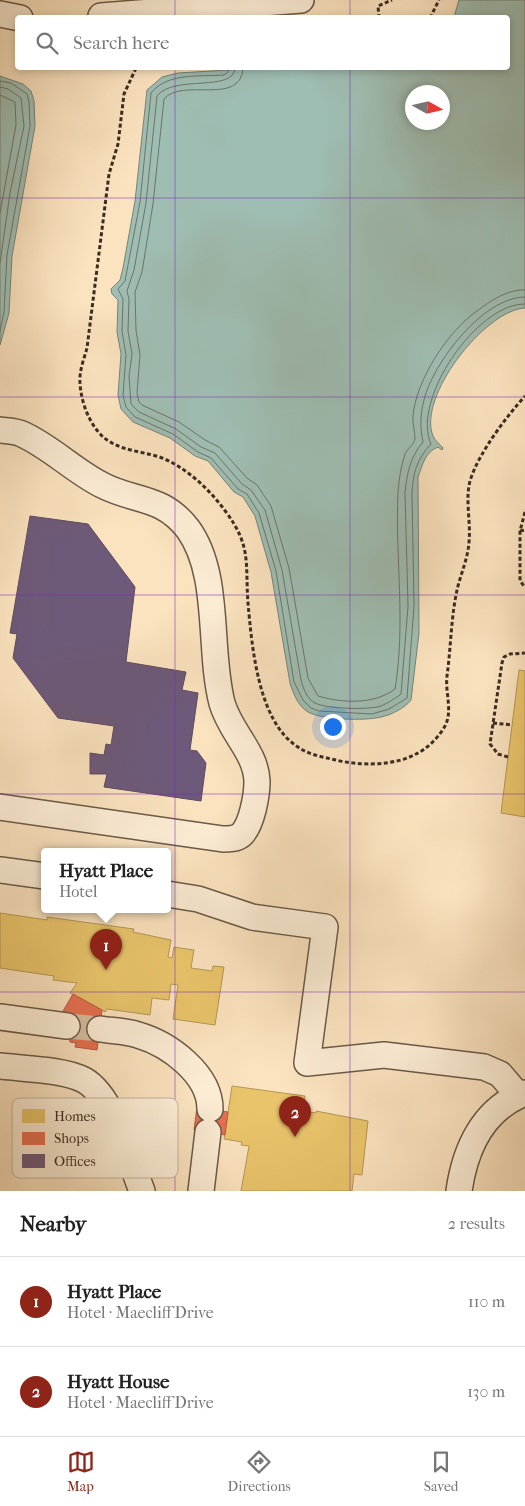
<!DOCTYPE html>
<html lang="en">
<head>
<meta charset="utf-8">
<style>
  :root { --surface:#fff; --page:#f2f2f2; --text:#222; --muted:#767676; --line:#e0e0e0; --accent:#8f2418 }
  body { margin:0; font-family:"IM FELL French Canon",serif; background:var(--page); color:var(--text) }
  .compass { position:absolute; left:405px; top:85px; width:45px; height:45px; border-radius:50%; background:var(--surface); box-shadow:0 2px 8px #0003; rotate:98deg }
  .you { position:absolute; left:332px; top:726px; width:18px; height:18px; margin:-12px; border:4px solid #fff; border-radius:50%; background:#1a73e8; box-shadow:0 0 0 8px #1a73e833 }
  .badge { display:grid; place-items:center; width:32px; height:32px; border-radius:50%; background:var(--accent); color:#fff; font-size:16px; font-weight:700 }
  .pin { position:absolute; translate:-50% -41px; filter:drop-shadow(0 1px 2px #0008) }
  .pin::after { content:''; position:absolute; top:26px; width:18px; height:15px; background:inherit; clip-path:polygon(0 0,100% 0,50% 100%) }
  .popup { position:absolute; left:41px; top:848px; width:130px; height:65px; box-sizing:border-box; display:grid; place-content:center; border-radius:5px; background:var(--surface); filter:drop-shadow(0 1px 4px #0005); font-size:16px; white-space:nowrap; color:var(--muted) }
  .popup b { font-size:19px; color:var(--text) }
  .popup::after { content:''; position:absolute; left:50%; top:100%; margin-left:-10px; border:10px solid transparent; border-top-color:var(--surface) }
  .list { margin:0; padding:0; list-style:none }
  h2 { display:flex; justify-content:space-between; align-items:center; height:65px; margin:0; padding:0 20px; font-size:21px }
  h2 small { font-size:16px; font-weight:400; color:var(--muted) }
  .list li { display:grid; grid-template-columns:32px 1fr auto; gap:15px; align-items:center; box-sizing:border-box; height:90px; padding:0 20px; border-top:1px solid var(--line) }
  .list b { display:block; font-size:19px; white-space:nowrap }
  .list p { margin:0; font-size:16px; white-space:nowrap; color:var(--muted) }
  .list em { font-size:16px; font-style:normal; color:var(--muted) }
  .icon { flex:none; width:28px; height:28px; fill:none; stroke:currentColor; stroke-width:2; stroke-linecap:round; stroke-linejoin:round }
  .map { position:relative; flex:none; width:525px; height:1191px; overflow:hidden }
  .search { position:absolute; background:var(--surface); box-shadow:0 2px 8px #0003; left:15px; right:15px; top:15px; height:55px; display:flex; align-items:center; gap:12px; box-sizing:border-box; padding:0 18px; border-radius:5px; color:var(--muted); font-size:19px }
  .sheet { height:245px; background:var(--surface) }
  nav { display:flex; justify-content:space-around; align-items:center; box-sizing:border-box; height:70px; border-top:1px solid var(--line); background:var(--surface); font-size:14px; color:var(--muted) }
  nav a { display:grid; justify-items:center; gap:2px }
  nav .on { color:var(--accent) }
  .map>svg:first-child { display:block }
  .water { fill:#9fbeb3; stroke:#778479; fill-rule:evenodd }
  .homes { fill:#e9c46a; stroke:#b49654 }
  .shops { fill:#e76f51; stroke:#b35b43 }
  .offices { fill:#6d597a; stroke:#5e4c5f }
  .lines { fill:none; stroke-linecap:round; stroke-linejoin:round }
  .shore { stroke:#6c756a; stroke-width:1 }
  .minor-tunnel { stroke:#d4be9f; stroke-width:25; stroke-dasharray:25 12; stroke-linecap:butt }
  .minor-casing { stroke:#6a5a48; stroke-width:28 }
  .path { stroke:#3a2c21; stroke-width:3; stroke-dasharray:4 2.5; stroke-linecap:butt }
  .minor { stroke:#fcedd5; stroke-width:25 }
  .grid { fill:none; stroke:#7b2cbf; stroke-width:1; stroke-opacity:0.55 }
  .key { fill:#fcedd5; stroke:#c2b39f; stroke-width:1 }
  .key-label { font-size:14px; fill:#3a2c21 }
</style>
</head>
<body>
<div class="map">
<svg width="525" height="1191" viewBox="0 0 525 1191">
  <rect width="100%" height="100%" fill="#fbe3bf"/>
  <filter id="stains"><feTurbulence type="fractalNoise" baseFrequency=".004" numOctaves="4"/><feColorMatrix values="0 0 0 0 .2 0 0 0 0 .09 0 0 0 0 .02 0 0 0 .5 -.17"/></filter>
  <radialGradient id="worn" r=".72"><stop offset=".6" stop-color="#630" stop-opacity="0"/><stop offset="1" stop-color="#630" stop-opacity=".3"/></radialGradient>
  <path class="water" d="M459,0H525V308C485,310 417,397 433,436C435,441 440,444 443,448L442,450L438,447C425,452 423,464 418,477L419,633L411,700C405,708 391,715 381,717C365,721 322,720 308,712C298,706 293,693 290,683L271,572L255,516L243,497L234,492L208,461L195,456L170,438L133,422L121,409L118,395L121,354L117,332L118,300L112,294L111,289L120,280L123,268L135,201L147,90L162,77L178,73L262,68H508V18L454,17ZM412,92H442V122H412Z
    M0,76L23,84L31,91L34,101L35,126L12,256L9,313L0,345Z"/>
  <path class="homes" d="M519,670L525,671V817L501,813Z
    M0,913L47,920V917L134,929L133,932L171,940L168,957L172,958L174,947L194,950L191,968L212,971L213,966L224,967L215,1025L173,1019L178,985L171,984L169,1000L152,998L150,1015L107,1009L105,1012L70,993L77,983L53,980L54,976L0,968Z
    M232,1086L305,1096L303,1111L316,1113V1111L368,1121L362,1175L354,1174L352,1191H241L249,1146L241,1145L242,1142L224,1139Z"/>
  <path class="shops" d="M73,994L102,1010L97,1050L75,1047L76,1043L70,1042L63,1011Z
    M197,1107L228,1112L225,1135L194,1130Z"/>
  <path class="offices" d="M30,516L88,524L135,587L126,662L186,672L182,690L198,693L190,750L197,751L206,763L201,801L104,787L107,774H90V753L104,755L106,744L111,745L114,726L58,718L13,658L17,634L10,633Z"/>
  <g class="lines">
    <path class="shore" d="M229,68L228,72L224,75C200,77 168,72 151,93L140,202L125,281L118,289L123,299L122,331L126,355L123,395L126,407L135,417L173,434L198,452L211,458L238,489L247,494L259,513L276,571L294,682L303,700L311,708L319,711L372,714L389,709L407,698L414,606L412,493C413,472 417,459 431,444C411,400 477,303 525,304
      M235,68C234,93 174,74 157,96L146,203L134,270L127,291L129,299L128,331L132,354L129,376L131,404L139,412L176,429L201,447L215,453L242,484L251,490L265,510L282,570L301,680C303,688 307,699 315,703C327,709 369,710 381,706C388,703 396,698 401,694L408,606L405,492C407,474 410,457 423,442C420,428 420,415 424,400C433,363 483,297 525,297
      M243,68C241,107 182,77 164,99L153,204L142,272L135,292L136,330L140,355L137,393L139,402L142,405L179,422L205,440L219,447L247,478L257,485L271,506L289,568L308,678L318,696C341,703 374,705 395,689C406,623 395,558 398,492C399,479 401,466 405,454C407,449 415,444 415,438C415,431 412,423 413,416C416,380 448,331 477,311C490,301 508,289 525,290
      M0,81L11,83L27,94L29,102L30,126L7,255L4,312L0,331
      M0,87L8,89L21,98L24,126L10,193L0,263
      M0,95L15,102L16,125L0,213"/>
    <path class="minor-tunnel" d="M67,1026L100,1029"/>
    <defs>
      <path id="minor" d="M0,14L20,18
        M101,16L301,0
        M0,430C7,431 16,431 22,434C51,447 74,471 102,485C134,502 162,495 188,529C221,574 208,649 222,703C230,732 256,752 257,781C257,795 252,825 241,835C236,839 229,839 223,839L0,807
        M0,870L45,876
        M167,894L198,899L252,917L325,927L307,1063L384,1055L484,1067L500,1074L518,1095
        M0,1017L67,1026
        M100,1029C113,1031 126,1031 138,1035C169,1044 210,1074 210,1109
        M0,1066C23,1069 63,1069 84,1080C113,1096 130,1161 142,1191
        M201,1191L208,1132
        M459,1191C465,1149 483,1109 525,1093"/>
    </defs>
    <use href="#minor" class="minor-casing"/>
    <path class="path" d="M379,18L378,6L392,0
      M430,18L439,0
      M136,68L124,94L118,144L109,174L87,348C84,359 79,371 80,383C81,404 92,433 112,443C128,452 148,452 165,459C190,471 210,490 226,512C252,547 245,564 248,603C252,647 258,722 298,747C309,755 323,757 336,760C360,766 394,766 416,754C427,749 439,737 445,726C453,711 445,693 447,676C451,647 451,614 458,586C462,571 468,557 469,542C471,522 465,500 470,481C478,454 506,417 525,396
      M525,512L520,531V581L525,587
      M520,531L525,530
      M493,723L512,725
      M508,757L498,754L490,744L502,663L504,657L510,654L525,653"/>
    <use href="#minor" class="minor"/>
  </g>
  <path class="grid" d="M175,0V18M350,0V18M175,68V1191M350,68V1191M0,198H525M0,397H525M0,595H525M0,794H525M0,992H525"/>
  <rect x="12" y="1098" width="166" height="80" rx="8" class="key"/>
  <rect x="22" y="1109" width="23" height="14" fill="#e9c46a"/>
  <rect x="22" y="1132" width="23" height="13" fill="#e76f51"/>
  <rect x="22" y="1154" width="23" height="14" fill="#6d597a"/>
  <g class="key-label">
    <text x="54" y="1121">Homes</text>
    <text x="54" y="1143">Shops</text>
    <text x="54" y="1166">Offices</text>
  </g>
  <rect width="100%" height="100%" filter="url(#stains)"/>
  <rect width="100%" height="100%" fill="url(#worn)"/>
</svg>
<svg class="compass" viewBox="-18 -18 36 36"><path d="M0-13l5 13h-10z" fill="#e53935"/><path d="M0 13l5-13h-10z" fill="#767676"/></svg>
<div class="you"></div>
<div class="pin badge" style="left:106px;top:970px">1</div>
<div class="popup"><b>Hyatt Place</b>Hotel</div>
<div class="pin badge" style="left:295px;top:1137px">2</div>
<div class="search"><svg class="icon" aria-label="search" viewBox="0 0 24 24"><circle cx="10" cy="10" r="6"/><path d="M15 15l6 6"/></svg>Search here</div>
</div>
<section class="sheet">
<h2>Nearby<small>2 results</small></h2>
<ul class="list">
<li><span class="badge">1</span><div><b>Hyatt Place</b><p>Hotel · Maecliff Drive</p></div><em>110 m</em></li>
<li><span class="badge">2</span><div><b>Hyatt House</b><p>Hotel · Maecliff Drive</p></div><em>130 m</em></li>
</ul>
</section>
<nav>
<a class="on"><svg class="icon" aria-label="map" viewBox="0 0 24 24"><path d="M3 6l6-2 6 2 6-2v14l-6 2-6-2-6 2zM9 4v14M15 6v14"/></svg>Map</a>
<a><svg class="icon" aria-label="directions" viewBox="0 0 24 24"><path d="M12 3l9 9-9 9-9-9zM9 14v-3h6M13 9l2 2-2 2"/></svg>Directions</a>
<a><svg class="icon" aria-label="saved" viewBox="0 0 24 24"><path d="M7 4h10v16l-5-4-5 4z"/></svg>Saved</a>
</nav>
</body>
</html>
